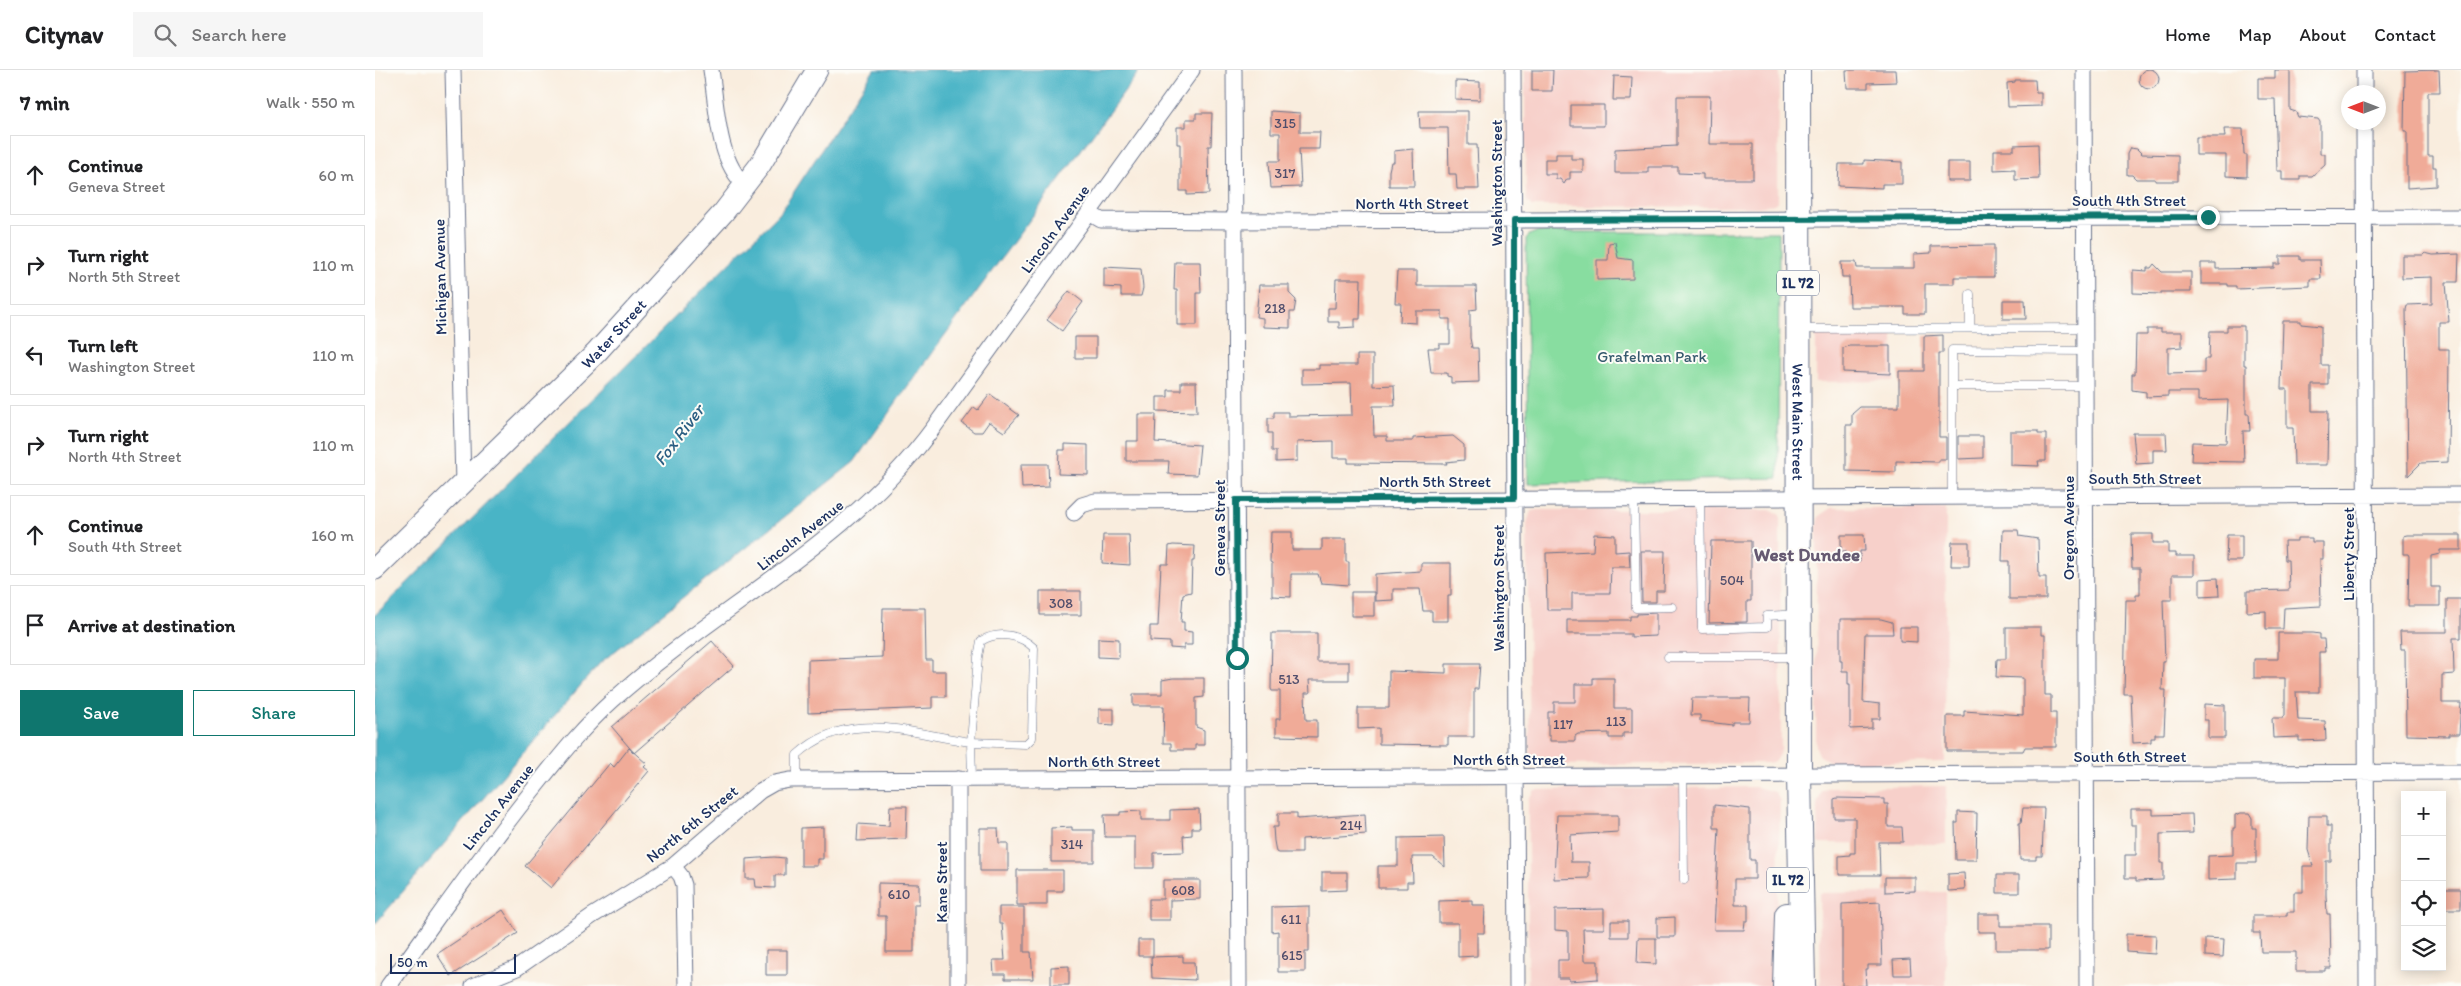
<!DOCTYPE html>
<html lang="en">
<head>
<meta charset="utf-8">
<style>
  :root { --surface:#fff; --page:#f6f6f6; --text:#202124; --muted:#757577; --line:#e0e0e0; --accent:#0f766e }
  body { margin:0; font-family:Itim,sans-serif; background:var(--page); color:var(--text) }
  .controls { position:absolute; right:15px; bottom:15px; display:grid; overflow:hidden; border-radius:0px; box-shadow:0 2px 12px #0003 }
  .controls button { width:45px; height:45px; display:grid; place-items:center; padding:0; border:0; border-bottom:1px solid var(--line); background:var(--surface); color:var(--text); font:25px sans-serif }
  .compass { position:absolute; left:1966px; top:15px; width:45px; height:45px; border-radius:50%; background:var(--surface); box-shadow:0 2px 12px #0003; rotate:270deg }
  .scale { position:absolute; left:15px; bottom:12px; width:126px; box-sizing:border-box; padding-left:5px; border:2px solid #1b2f5e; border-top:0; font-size:14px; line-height:18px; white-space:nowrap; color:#1b2f5e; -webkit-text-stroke:4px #fdfcf7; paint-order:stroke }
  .stop { position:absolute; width:15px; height:15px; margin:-11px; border:4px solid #0f766e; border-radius:50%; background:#fff }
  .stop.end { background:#0f766e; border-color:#fff; box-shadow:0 1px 5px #0008 }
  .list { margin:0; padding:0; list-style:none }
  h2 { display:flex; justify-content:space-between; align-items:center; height:65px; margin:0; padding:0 20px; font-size:21px }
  h2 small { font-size:16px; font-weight:400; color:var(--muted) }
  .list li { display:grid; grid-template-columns:32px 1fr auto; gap:15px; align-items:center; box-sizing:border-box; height:80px; margin:0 10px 10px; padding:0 10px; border:1px solid var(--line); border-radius:0px }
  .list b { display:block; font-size:19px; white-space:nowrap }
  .list p { margin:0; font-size:16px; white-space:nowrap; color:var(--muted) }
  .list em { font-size:16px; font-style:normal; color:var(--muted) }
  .actions { display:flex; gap:10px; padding:15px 20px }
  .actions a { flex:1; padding:11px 0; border:1px solid var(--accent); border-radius:0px; text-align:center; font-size:18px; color:var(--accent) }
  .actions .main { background:var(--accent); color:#fff }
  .icon { flex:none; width:28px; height:28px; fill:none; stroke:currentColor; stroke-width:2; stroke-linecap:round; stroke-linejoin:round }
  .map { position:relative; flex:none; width:2086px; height:916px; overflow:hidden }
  header { display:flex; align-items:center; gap:30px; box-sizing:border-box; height:70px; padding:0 25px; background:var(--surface); border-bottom:1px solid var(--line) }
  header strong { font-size:24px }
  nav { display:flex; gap:28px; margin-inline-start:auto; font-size:18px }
  .search { width:350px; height:45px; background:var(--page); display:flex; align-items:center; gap:12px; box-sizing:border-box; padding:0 18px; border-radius:0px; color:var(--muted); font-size:19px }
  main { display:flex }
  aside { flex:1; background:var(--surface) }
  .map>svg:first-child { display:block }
  .built { fill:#f7d0ca }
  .green { fill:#88dda0; stroke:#52867f }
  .water { fill:#49b4c6; stroke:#327292 }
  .building { fill:#f0ab98 }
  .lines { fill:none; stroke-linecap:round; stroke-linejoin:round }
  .lane-casing { stroke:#69728b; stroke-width:9 }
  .street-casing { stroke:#69728b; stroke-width:17 }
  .secondary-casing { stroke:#69728b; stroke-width:23 }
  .primary-casing { stroke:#69728b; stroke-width:26 }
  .lane { stroke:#fff; stroke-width:8 }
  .street { stroke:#fff; stroke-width:15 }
  .secondary { stroke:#fff; stroke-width:21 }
  .primary { stroke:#fff; stroke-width:24 }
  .route { stroke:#0f766e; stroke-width:6 }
  .labels { text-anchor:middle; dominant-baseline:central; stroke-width:4; stroke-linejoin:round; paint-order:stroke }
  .number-label { font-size:14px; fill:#504e6c }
  .shield { fill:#fdfcf7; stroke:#5f6c8c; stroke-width:1 }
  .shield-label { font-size:15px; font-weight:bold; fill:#1b2f5e }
  .street-label { font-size:16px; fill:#1b2f5e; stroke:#fdfcf7 }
  .park-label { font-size:16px; fill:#365a6e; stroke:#fdfcf7 }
  .water-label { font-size:18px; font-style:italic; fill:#2b5e82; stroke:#fdfcf7 }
  .quarter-label { font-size:19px; font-weight:bold; fill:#665a72; stroke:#fdfcf7 }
</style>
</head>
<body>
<header>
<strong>Citynav</strong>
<div class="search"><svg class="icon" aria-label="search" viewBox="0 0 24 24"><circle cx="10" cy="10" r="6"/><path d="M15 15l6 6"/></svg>Search here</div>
<nav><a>Home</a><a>Map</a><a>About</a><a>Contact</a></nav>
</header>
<main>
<aside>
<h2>7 min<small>Walk · 550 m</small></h2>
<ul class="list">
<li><svg class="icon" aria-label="ahead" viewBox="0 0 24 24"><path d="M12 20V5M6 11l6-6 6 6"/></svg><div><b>Continue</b><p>Geneva Street</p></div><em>60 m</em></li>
<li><svg class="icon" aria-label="right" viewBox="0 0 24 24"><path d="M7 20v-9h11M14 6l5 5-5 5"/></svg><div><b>Turn right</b><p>North 5th Street</p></div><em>110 m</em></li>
<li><svg class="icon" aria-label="left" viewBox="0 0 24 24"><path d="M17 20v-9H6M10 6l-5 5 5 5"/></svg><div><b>Turn left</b><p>Washington Street</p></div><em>110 m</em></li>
<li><svg class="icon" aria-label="right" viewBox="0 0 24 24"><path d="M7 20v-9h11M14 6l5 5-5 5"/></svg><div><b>Turn right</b><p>North 4th Street</p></div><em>110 m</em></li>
<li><svg class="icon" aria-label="ahead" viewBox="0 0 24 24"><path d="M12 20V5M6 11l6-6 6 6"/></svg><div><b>Continue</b><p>South 4th Street</p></div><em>160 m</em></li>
<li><svg class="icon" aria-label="arrive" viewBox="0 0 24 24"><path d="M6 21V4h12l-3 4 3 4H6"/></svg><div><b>Arrive at destination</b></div></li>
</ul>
<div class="actions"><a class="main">Save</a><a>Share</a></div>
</aside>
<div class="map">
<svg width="2086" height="916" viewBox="0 0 2086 916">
  <rect width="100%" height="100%" fill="#fdfcf7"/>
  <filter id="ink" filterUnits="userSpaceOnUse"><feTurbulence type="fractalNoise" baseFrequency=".02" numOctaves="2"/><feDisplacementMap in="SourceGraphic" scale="10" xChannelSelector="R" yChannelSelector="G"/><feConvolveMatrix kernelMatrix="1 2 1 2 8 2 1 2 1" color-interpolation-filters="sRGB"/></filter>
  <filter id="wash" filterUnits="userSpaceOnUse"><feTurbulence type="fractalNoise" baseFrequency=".0096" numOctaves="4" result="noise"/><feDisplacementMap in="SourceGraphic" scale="20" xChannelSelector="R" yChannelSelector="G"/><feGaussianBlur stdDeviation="1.12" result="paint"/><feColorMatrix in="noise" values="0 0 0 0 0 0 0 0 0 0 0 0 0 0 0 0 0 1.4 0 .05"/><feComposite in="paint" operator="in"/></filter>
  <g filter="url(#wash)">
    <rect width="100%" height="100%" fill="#f9edde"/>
    <path class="built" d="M1150,0H1404L1403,131L1399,134L1384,137L1157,136L1152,132L1151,126Z
      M1518,265L1519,311L1441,312V266Z
      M1456,438H1571L1570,692L1457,693L1444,685L1441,677L1442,453L1444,446Z
      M1163,440H1395L1405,445L1406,681L1400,691L1393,693L1165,695L1155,690L1152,453L1156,441Z
      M1571,716V774L1443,773L1442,734L1447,721L1455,718Z
      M1381,717L1400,722L1405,731L1400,916H1153V730L1159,720Z
      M1571,822V916H1446L1444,823Z"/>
    <path class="green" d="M1161,162H1404L1403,408L1153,414L1151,169L1154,165Z"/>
    <path class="water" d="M499,0H765L542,303L479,392L225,593L0,854V545L405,143Z"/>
    <g id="blocks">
      <path class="building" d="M1764 9a10 10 0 1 1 20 0a10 10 0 1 1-20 0Z
        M1157,0H1178L1177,21H1157Z
        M1471,0H1520L1521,12L1493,13V18H1472Z
        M1900,0H1915V40L1921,42L1923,47L1943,49L1945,52V84H1950V94L1937,106H1925V110H1907V101H1902L1900,29H1883V8H1900Z
        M2064,0L2065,22H2053V86H2058V97H2061V116L2032,118V61H2029L2030,1Z
        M1239,6L1257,7L1256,30H1238Z
        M1640,10H1660L1661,23H1666V36L1633,37L1632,13L1640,12Z
        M1080,11L1105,12V30L1080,29Z
        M1302,26H1335L1334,74H1378V109H1328V104L1303,103V97H1273V103H1240V79L1302,76Z
        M1196,35H1229V56H1196Z
        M896,41L925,43V62H945L944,79H924L926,117L896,118L894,91H905V63H896Z
        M1044,41H1093V75H1102L1104,119H1082L1081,104H1074L1073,58H1045Z
        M821,43H837L836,76H833L834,124L812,125V121H805V74H802V57H811V49H821Z
        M1849,59H1868L1869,85H1872V107L1851,106V85H1821V67H1850Z
        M1663,74L1664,109L1640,110V99L1619,100V80H1639V75Z
        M1755,78L1762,79L1767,84L1803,85V111H1780V109H1761L1757,105H1752V84Z
        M1038,79L1039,116H1014V101L1016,92H1019V81Z
        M1181,84H1196V89H1208V102H1195V109H1192L1189,114L1185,109H1181V104H1170V89H1181Z
        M1489,90L1527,92V114H1507V118L1463,116L1464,94H1489Z
        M1572,92H1595V111H1572Z
        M1240,172L1243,188L1258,190V209L1222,210V190H1233L1234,173Z
        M1619,175V207H1579V214H1550V244H1530V237H1475L1474,207H1467L1466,192H1481L1482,198H1539V184L1556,183V176Z
        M2050,183L2058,185L2084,184L2083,212H2071L2074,252H2064V279H2074L2073,392L2046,393L2033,406L2031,239L2032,235L2057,234V207L2027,208V185H2048Z
        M1905,186H1925V190H1945L1946,209H1935V216L1861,219V216H1853V214H1826V193H1841V199L1899,198V194H1905Z
        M800,192H825L826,223H822V255H802V220H799Z
        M1779,194L1787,202H1816V222H1786V224L1758,223V200L1772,201V198H1776Z
        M729,197L766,199L768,218L766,226H746V218L729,217Z
        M1022,201H1042V216H1101L1102,239L1095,240V268L1097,278H1103L1104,312L1076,313V307L1072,306V303H1056L1053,278H1064V274H1075V249H1067V241H1041V253L1025,252L1026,233H1020Z
        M961,209H986L985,249H980V257L964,258V252H953V238H960Z
        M884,215H914V223L921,230L919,242H915V258L888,257V248L881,247Z
        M694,221L708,232L687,261L672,250Z
        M1628,230H1650L1651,249H1628Z
        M1908,251H1926V254L1946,256V295H1953V315H1937V341H1953L1952,395H1919L1918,358H1912V319H1906Z
        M1852,256H1869V295H1871V344H1874L1875,361H1868L1869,392L1816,391L1817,372L1851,373L1853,330L1823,331V322H1793V326L1771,327V322L1757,320V304H1760L1761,265H1772V259H1786V262H1807V277L1793,278V304L1829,303V289H1834L1835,261H1852Z
        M1568,265V283H1564V367H1571V389H1564V392L1521,391V402L1471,401V355H1477V344L1485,337H1524V301H1549V266Z
        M700,267H721V288H700Z
        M1474,276H1515V304L1468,302V278Z
        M982,285H998V316L1019,315L1020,336H998L999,366H1012V371H1038V368L1078,366L1089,375V390L1071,392L1072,394L973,393V388H958V371L922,372V391L901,392V381H897V363H893V348H899V342H913V346L977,345L976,313L927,314V299H944V295H982Z
        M806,312H821L822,342L782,341V327H793V320H806Z
        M615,324L644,345L629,362L614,352L607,362H599L587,353L599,337L603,340Z
        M763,344H781L780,372L825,375L822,405L793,404L794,391H751V371H763Z
        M1635,361H1663V364H1671V391H1663L1664,396L1635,395Z
        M1758,363H1791L1792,380H1778V393L1761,394Z
        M1583,366H1608V388L1583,389Z
        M690,374L713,375V405L683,404L684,380H690Z
        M646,394H673L674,417L647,418Z
        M1628,460H1643L1644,466L1663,469L1664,507H1671V529H1634V491H1627Z
        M896,462H917V480H947V469H971V492H974V515L946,513L943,504H916V527L897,526V493L895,492Z
        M1219,464L1240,465V482L1254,481L1255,497H1236L1235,523H1197V540H1172L1171,483L1218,481Z
        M1756,464H1778V473H1793V483H1801V486H1819V505H1797V530H1788L1790,592H1788L1787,620H1791L1789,664H1780V668H1776V672L1758,673L1756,624H1749L1751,530H1761V525H1765V498H1757Z
        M728,465H754L755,495L727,493Z
        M1466,465H1489L1490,481H1485V492H1471V481H1466Z
        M1852,465H1867V491H1851Z
        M2032,465H2086V480H2065V484L2056,486V517H2065V536H2033L2034,486L2033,484H2028V466Z
        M1922,468H1937V472H1948V489H1945L1946,536L1909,538L1908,559H1891V541L1872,542V521L1914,520L1913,490H1910L1909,471H1922Z
        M1336,471H1376V531H1372V552L1334,553Z
        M1577,472H1594V496H1576Z
        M798,475L820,476L819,491H817L816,522L808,524L806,552H809V561L817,562V575H809V579L795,578V572L775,571V556H783L786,494H793L794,476Z
        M1266,481H1290L1289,521H1281V532H1267Z
        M1046,493H1076V526H1073V551H1057V541H1048L1045,519H1018V530L1000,531V504L1046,501Z
        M1843,508L1844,526L1825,527V509Z
        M665,521H706V545H665Z
        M976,522H999V546H976Z
        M2072,529H2086V568H2078L2079,604L2067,605V633H2086L2084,664H2074V666L2031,665L2030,580H2026L2025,562H2072Z
        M508,538H550L551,590H557V601H571V627H557V638L433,643V590L507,587Z
        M1281,543V566L1256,567V564H1192V550H1255V546H1262V544Z
        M1465,549H1506L1517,552L1518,564H1490L1488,632L1505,634V649H1497V658L1475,659V614H1473V601H1467V591H1465Z
        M1525,557H1542V572L1525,571Z
        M1631,557H1666V565H1670V625H1676V643H1681V677H1650L1648,681H1572V646H1589V641L1648,645V608L1621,607L1622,589H1631Z
        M897,563H942V592H974V610H934L935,623H930L931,650H942V667L901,666V649H905V621H897L896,619Z
        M1903,563H1938L1945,564V569H1949L1950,582H1944V622H1921L1923,650L1950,651L1951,670L1924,671V667L1898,668L1897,648H1908L1910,645V608H1879V589H1903Z
        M723,568L744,569V588L723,587Z
        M337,571L359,596L259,683L237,657Z
        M1071,594H1105L1103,619H1099V667H1073V675L1004,674V658L983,659V638H1014V601L1071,603Z
        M798,608H829V627L821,628V657L829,660V675H820V680H796V673H788L789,636H758V624H787V610Z
        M1218,608H1239V638H1257V663H1248V668H1234V663L1203,664L1200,666V671H1175V666H1173V642H1179V632H1200V614H1218Z
        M1317,628H1375L1374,652H1357V655L1325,651V645H1316Z
        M1829,634L1850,635V668H1833V650H1829Z
        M724,639H739V655L724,654Z
        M254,678L272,694L269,697L274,701L176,818L150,796L235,693L239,697Z
        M1462,728L1509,729V734H1513V757H1527L1528,772H1504L1505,805H1464V786L1475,785V783H1480V748H1459V729Z
        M1339,735L1375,739V790H1380V809H1360V835H1373V851H1370L1369,860H1339L1344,758H1339Z
        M515,736H532L531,769L482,771L483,754L514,756Z
        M1648,738H1669L1667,786H1661V790H1645L1644,753H1646Z
        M824,739L825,758H817V765L808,766L809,782L779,783V798H760V767H730L729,745H745V742L766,741V750H795V740Z
        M1756,739H1778V745L1817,744L1818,763L1785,764V793H1788V810L1761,811V808H1750V785H1761V755H1756Z
        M1583,742L1602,743L1601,790H1581L1580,753H1583Z
        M903,743H922V749L990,744L991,764L927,769V783H903L901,782L899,771L898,757H903Z
        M1866,743H1874L1877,748V758H1881V793H1862V809L1833,810V786L1858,785V758H1860V745Z
        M1182,745H1243V762L1195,765L1196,792H1214V808L1179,809Z
        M1934,746H1952V756H1956V791H1951V826L1952,844H1955L1956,898H1950V901H1921V882H1886L1885,863H1878V846H1912V842H1919V822H1928V796H1938L1933,780Z
        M448,757V789H442V796H426V758Z
        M697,757V760H719V792H676V758Z
        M605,758H623L624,773H633V801H605Z
        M1069,767L1070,797L1058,787H1037L1038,812H1032V818H1003V796H1023V768Z
        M399,787L410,788V805H400V818L381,817L380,809H371V789Z
        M642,800H688V821H672V835H642Z
        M947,802H972V820L947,821Z
        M1589,803L1590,820L1573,821V804Z
        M1622,805H1644V823H1622Z
        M1510,807H1540V821L1510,822Z
        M788,810H825V829L795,830V850H774V829H788Z
        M503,813L544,814V834H539V882H511V846H503Z
        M2069,819H2086V839H2069Z
        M1097,830V835H1110L1109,863H1102V886L1083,887V853H1064V831Z
        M1505,832L1507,895H1493V899H1490L1491,916H1467V834Z
        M934,836V882H930V902H903V861L897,862V837Z
        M624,837H649V882H656L658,909H630V904H619L618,890H630L627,854H624Z
        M1229,839V859H1208L1209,891H1223V909L1194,911V908H1183V890H1193V861L1180,860V840Z
        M128,840L143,863L76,906L62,884Z
        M1603,844H1625V856H1673V880H1621V862H1603Z
        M1300,847V867H1282V848Z
        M1236,851H1253V867H1236Z
        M1751,864L1781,865L1780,884L1751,882Z
        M1263,868H1281V894L1262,893Z
        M1830,868L1849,869L1848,887L1830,886Z
        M763,870H778V886H763Z
        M391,880H412V905H391Z
        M808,886V892H819L820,910L777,908L776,887Z
        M1535,889L1536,905H1519L1518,890Z
        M694,896V915H676V897Z"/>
    </g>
  </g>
  <g filter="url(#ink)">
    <use href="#blocks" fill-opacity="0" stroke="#69728b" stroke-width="1"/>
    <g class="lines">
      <defs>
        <path id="lane" d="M1595,224V257
          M1425,259L1710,258
          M1577,316H1711
          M1577,426V280L1710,281
          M1325,427L1327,559L1392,557V546L1422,544
          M1259,428L1261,538L1297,537
          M1293,587H1422
          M1308,705L1309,810
          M422,709V685C474,637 535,664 596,672L603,587L606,571C623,561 645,564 659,578L657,668L651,674L596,672L597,709"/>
        <path id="street" d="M78,0L88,413
          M336,0C342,36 342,90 370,115
          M859,0L864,916
          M1138,0L1142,916
          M1709,0L1712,916
          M1989,0V22
          M1989,52L1992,916
          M714,143L726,150L860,151L2086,147
          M699,443L707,435L720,431L2086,425
          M298,796L306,806L309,815L311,916
          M13,916C62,849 109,780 161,716C185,686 209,656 238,630C343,536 474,473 559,357L817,0
          M98,916L142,898L217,846L298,796L385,721L399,713L415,710L2086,702
          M583,916V709"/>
        <g id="secondary">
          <path id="s1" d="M0,499L221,283L348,143L385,95L442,0"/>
        </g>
        <g id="primary">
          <path id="s2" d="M1423,0L1424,704L1428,916"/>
          <path d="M1410,916L1412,845"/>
        </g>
      </defs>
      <use href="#lane" class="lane-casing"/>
      <use href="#street" class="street-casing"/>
      <use href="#secondary" class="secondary-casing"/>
      <use href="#primary" class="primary-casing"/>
      <use href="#lane" class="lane"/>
      <use href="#street" class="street"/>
      <use href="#secondary" class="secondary"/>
      <use href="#primary" class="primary"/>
    </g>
  </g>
  <g class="lines" filter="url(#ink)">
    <path class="route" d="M862,588L861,430L1139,428V150L1833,147"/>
  </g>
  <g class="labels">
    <g class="number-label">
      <text x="910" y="53">315</text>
      <text x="910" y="103">317</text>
      <text x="900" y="238">218</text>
      <text x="1357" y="510">504</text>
      <text x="686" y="533">308</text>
      <text x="914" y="609">513</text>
      <text x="1241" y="651">113</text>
      <text x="1188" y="654">117</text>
      <text x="976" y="755">214</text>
      <text x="697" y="774">314</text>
      <text x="808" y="820">608</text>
      <text x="524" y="824">610</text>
      <text x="916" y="849">611</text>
      <text x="917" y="885">615</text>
    </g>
    <g class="shield">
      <rect x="1402" y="200.5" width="42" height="25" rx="4"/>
      <rect x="1392" y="797.5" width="42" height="25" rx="4"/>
    </g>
    <g class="shield-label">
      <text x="1423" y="213">IL 72</text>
      <text x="1413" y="810">IL 72</text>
    </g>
    <g class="street-label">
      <text transform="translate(1121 113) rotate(-90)">Washington Street</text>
      <text x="1754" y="130">South 4th Street</text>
      <text x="1037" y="133">North 4th Street</text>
      <text transform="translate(680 159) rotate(-54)">Lincoln Avenue</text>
      <text transform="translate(65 207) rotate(-91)">Michigan Avenue</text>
      <text stroke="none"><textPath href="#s1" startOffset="335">Water Street</textPath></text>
      <text stroke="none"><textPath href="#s2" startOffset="352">West Main Street</textPath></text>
      <text x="1770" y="408">South 5th Street</text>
      <text x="1060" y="411">North 5th Street</text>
      <text transform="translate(844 458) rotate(-90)">Geneva Street</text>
      <text transform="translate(1693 458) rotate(-90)">Oregon Avenue</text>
      <text transform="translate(425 465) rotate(-38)">Lincoln Avenue</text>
      <text transform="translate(1973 484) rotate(-90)">Liberty Street</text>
      <text transform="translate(1123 518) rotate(-90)">Washington Street</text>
      <text x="1755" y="686">South 6th Street</text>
      <text x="1134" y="689">North 6th Street</text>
      <text x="729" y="691">North 6th Street</text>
      <text transform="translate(123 737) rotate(-52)">Lincoln Avenue</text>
      <text transform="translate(317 754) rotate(-39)">North 6th Street</text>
      <text transform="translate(566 812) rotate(-90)">Kane Street</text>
    </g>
    <g class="park-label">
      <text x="1277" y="286">Grafelman Park</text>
    </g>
    <g class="water-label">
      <text transform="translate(304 365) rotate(-53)">Fox River</text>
    </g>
    <g class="quarter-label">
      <text x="1432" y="484">West Dundee</text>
    </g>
  </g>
</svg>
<div class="controls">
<button>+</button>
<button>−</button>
<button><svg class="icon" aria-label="locate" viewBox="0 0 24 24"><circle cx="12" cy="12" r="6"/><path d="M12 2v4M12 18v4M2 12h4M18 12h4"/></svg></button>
<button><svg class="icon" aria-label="layers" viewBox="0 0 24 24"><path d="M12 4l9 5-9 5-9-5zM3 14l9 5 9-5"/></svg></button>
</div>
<svg class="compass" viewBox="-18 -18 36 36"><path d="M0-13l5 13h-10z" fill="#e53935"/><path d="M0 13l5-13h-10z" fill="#757577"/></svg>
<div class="scale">50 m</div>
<div class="stop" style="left:862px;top:588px"></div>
<div class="stop end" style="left:1833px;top:147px"></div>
</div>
</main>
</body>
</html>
